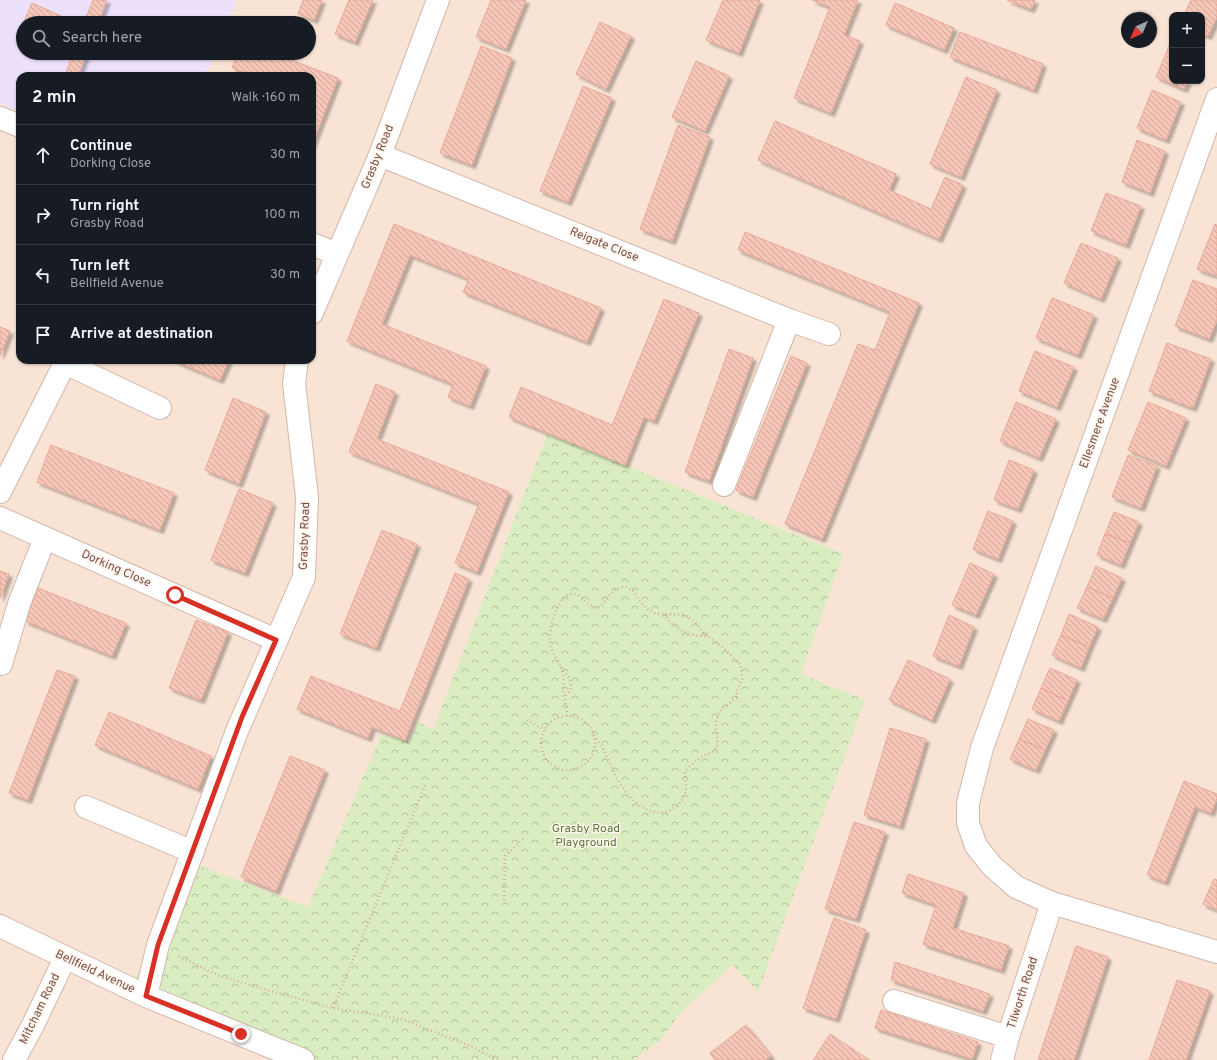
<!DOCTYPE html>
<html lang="en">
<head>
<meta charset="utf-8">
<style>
  :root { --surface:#171b24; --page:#20242c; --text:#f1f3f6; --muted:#9ea1a6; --line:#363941 }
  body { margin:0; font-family:Overpass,sans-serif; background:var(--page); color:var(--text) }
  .controls { position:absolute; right:12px; top:12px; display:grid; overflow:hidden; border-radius:8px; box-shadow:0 1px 3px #0004 }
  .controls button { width:36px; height:36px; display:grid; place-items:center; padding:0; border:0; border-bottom:1px solid var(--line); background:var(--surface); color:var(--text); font:20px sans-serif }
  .compass { position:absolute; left:1121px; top:12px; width:36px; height:36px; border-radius:50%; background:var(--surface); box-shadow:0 1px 3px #0004; rotate:224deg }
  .stop { position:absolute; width:12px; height:12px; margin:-9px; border:3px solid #d93025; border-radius:50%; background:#fff }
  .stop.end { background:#d93025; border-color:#fff; box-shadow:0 1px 4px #0008 }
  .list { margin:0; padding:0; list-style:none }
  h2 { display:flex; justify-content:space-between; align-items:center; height:52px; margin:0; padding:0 16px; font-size:17px }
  h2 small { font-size:13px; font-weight:400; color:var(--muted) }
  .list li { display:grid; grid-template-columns:26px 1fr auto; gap:12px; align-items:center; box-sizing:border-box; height:60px; padding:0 16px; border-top:1px solid var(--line) }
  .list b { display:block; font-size:15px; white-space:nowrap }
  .list p { margin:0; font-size:13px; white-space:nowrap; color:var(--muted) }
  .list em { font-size:13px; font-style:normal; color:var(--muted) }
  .icon { flex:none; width:22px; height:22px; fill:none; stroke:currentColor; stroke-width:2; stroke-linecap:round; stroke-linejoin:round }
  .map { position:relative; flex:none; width:1217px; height:1060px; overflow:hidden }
  .search { position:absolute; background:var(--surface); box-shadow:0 1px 3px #0004; left:16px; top:16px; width:300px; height:44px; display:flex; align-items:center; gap:10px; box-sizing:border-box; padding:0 14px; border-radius:22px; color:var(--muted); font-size:15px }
  .panel { position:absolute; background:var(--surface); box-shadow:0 1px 3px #0004; left:16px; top:72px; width:300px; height:292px; border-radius:12px }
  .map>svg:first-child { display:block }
  .residential { fill:#f9e3d4; fill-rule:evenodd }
  .education { fill:#ede0fb }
  .park { fill:url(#park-crowns) }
  .building { fill:url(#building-back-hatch); stroke:#eaa997; filter:url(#shadow) }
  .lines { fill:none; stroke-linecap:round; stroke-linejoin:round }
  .minor-casing { stroke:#d3b7ab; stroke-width:24 }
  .path { stroke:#dbaa9b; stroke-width:2.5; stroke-dasharray:1 3; stroke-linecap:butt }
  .minor { stroke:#fff; stroke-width:22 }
  .route { stroke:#d93025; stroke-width:5 }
  .labels { text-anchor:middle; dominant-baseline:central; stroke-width:3; stroke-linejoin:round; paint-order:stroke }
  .street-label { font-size:12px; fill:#795047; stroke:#fff4ec }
  .park-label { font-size:12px; fill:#587a3b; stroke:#fff4ec }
</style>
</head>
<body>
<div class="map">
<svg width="1217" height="1060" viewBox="0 0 1217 1060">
  <defs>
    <pattern id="park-crowns" width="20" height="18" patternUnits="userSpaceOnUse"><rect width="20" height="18" fill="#daedc0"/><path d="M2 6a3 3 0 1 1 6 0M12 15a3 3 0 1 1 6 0" fill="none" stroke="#b6c29e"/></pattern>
    <pattern id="building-back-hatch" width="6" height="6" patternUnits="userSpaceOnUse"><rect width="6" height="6" fill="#f6c7b9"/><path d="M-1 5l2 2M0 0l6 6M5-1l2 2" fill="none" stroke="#cca498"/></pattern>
    <filter id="shadow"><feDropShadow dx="3.5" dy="3.5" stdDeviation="1" flood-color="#0004"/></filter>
  </defs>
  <rect width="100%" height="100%" fill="#feefe4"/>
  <path class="residential" d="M0,0H1217V1060H0ZM1172,15H1202V81H1172ZM1127,18H1151V42H1127ZM23,23H309V53H23ZM20,76H312V360H20Z"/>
  <path class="education" d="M0,0H237L228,23H23V53H215L206,76H20V112L0,103Z"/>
  <path class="park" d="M548,432L625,465L843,554L801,674L865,700L758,992L733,965L679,1014L661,1040L634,1060H300L134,980L198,865L308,907L381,735L410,742L418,721L433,730Z"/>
  <path class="building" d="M93,0H107L98,23H84Z
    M303,0H322L314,20L298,14Z
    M349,0H373L355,42L335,34Z
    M491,0H526L506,49L476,37Z
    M723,0H760L739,53L706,40Z
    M812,0H858L844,35L860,41L831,113L794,98L830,7Z
    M1007,0H1035L1031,9Z
    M1191,0H1217V17L1208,36L1202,34V15H1184Z
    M32,3L70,20L68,23H23Z
    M895,3L954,28L944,50L886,25Z
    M600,22L631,36L606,89L576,74Z
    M960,32L1043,64L1034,90L950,57Z
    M1172,39V81H1188L1184,89L1156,77Z
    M481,46L512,58L472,165L440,153Z
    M73,53H87L78,76H65Z
    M238,53H273L338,78L312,145V76H254L232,68Z
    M696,61L729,76L705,131L672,117Z
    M966,77L997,90L961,177L930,164Z
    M583,86L612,98L568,202L540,191Z
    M1152,90L1181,102L1166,140L1137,128Z
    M775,121L896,174L889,190L931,209L945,177L963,185L939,239L758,160Z
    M678,125L710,137L672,241L640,229Z
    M1137,140L1165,151L1150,193L1122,182Z
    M1106,193L1141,206L1126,245L1091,231Z
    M394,224L601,308L587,342L463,292L469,279L410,255L382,324L486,366L470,406L448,397L453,384L347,341Z
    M1215,224L1217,225V276L1197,269Z
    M745,232L919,303L822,539L785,524L858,344L875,350L890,312L738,250Z
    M1081,243L1118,258L1101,299L1064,283Z
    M1193,280L1217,289V320L1209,339L1175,326Z
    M1052,298L1094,315L1078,355L1036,338Z
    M664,299L699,313L654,421L644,417L625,465L509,417L521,387L612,425Z
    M0,327L10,331L0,356Z
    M1167,343L1211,359L1193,408L1149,391Z
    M729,349L753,358L709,481L685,472Z
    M1035,351L1074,367L1057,407L1019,391Z
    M791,356L807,363L753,497L736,490Z
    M173,360H229L220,380Z
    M376,384L395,392L377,439L509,492L477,572L455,563L479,504L349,452Z
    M233,398L266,412L239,484L205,470Z
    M1016,402L1056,419L1039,458L1000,441Z
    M1148,402L1186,418L1166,466L1128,450Z
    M51,445L174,493L160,530L37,482Z
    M1128,455L1157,466L1141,508L1112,497Z
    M1009,460L1034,470L1018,509L994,500Z
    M239,489L273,503L245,573L211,560Z
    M988,511L1013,521L998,559L973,549Z
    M1114,512L1139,522L1130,543L1105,534Z
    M382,530L417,544L376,648L340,634Z
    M1105,534L1130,543L1121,565L1097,555Z
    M970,563L994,574L976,615L952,605Z
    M1096,566L1122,578L1113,598L1087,587Z
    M0,571L9,574L0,598Z
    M455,573L469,579L405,740L372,727L368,738L297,709L311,676L400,711Z
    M1087,587L1113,598L1103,619L1077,608Z
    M38,588L126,623L112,656L25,621Z
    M1069,614L1098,627L1089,647L1061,635Z
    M949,615L974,627L959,666L933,656Z
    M196,620L228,632L201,700L169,688Z
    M1061,635L1089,647L1081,668L1052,655Z
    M908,660L950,679L932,720L889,700Z
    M1050,668L1077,680L1068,701L1041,688Z
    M57,670L75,676L28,800L9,793Z
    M1041,688L1068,701L1059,721L1032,709Z
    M109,712L211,756L198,789L95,745Z
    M1028,719L1054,730L1045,750L1019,739Z
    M890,728L926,739L900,826L864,815Z
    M1019,739L1045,750L1036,770L1010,759Z
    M290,756L325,770L276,891L241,877Z
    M1184,781L1217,794V798L1211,813L1195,807L1165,882L1147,875Z
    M854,822L885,832L856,919L825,909Z
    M908,874L964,893L953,928L1009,946L1001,970L923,944L936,905L902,893Z
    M1214,879L1217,880V910L1203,904Z
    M834,918L866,930L836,1019L803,1008Z
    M1076,946L1108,957L1074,1060H1038Z
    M895,962L990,994L983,1011L891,980Z
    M1177,980L1210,991L1186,1060H1149Z
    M881,1010L978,1042L972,1059L875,1028Z
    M746,1025L771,1056L765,1060H715L710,1053Z
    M830,1034L869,1060H813Z"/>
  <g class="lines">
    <defs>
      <path id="minor" d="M1217,99L982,748L968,803V823L976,846L992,866L1016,887L1052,903L1217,952
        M0,118L20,126
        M380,155L789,320L829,334
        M312,244L337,254
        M312,313L380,155L438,0
        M724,485L789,320
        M0,492L65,363L160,408
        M0,518L276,640
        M1,664L20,601L45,538
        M86,807L193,852
        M0,926L146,996L303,1060
        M146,996L158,945L237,731L304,577L307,497L294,383L297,360
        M894,1001L1008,1037L1052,903
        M14,1060L33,1025L65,958
        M1002,1060L1008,1037"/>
    </defs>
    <use href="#minor" class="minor-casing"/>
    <path class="path" d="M664,614C675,630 688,637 707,636
      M561,667C570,679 576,685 565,697
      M567,716C567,709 565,702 564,695C563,686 564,676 561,667C559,661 554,655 551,648C547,635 555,597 571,594C583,592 585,609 600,607C608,598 613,588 626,586L634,591L641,603L650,611L656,614H664L685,615L697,624L704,634L719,644L741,665L742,679L737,690V697C722,709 713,713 717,735C717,739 718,744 717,747C714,753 706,754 701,757C695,761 690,766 685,771C685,781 688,790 683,798C679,806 673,810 664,812C656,813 648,811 641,806C623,795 615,775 607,757C603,748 601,743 594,736
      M541 743a27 27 0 1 1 54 0a27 27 0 1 1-54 0Z
      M527,720L545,730
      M504,900L505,856L525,837
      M179,956L217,975L270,991L333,1008L402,1019L475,1048L497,1060
      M333,1008L426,783"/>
    <use href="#minor" class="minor"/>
  </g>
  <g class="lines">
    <path class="route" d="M175,595L276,640L242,717L158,945L146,996L241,1034"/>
  </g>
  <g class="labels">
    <g class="street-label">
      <text transform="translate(378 157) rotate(-68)">Grasby Road</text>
      <text transform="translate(604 245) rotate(22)">Reigate Close</text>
      <text transform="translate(1100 423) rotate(-70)">Ellesmere Avenue</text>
      <text transform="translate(305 536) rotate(-88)">Grasby Road</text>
      <text transform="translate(116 569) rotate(24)">Dorking Close</text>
      <text transform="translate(95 972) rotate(25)">Bellfield Avenue</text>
      <text transform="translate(1023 993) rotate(-72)">Tilworth Road</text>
      <text transform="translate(40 1009) rotate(-64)">Mitcham Road</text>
    </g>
    <g class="park-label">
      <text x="586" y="829">Grasby Road<tspan x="586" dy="14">Playground</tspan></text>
    </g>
  </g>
</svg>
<div class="controls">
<button>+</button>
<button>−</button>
</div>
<svg class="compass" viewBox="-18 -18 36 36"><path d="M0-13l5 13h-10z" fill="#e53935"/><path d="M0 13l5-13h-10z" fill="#9ea1a6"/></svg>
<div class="stop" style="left:175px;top:595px"></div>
<div class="stop end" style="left:241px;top:1034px"></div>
<div class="search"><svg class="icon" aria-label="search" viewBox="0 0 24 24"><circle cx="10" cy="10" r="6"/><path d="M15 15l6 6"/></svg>Search here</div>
<section class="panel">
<h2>2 min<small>Walk · 160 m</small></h2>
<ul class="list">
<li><svg class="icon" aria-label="ahead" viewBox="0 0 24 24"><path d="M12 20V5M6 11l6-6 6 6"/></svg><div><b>Continue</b><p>Dorking Close</p></div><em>30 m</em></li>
<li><svg class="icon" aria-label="right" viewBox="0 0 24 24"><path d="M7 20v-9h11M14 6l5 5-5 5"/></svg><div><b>Turn right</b><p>Grasby Road</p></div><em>100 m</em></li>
<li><svg class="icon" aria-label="left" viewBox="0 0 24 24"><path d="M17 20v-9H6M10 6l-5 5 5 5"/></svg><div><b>Turn left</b><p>Bellfield Avenue</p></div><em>30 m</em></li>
<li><svg class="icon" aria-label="arrive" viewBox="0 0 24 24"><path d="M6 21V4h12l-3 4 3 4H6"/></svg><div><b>Arrive at destination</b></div></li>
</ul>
</section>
</div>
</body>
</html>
